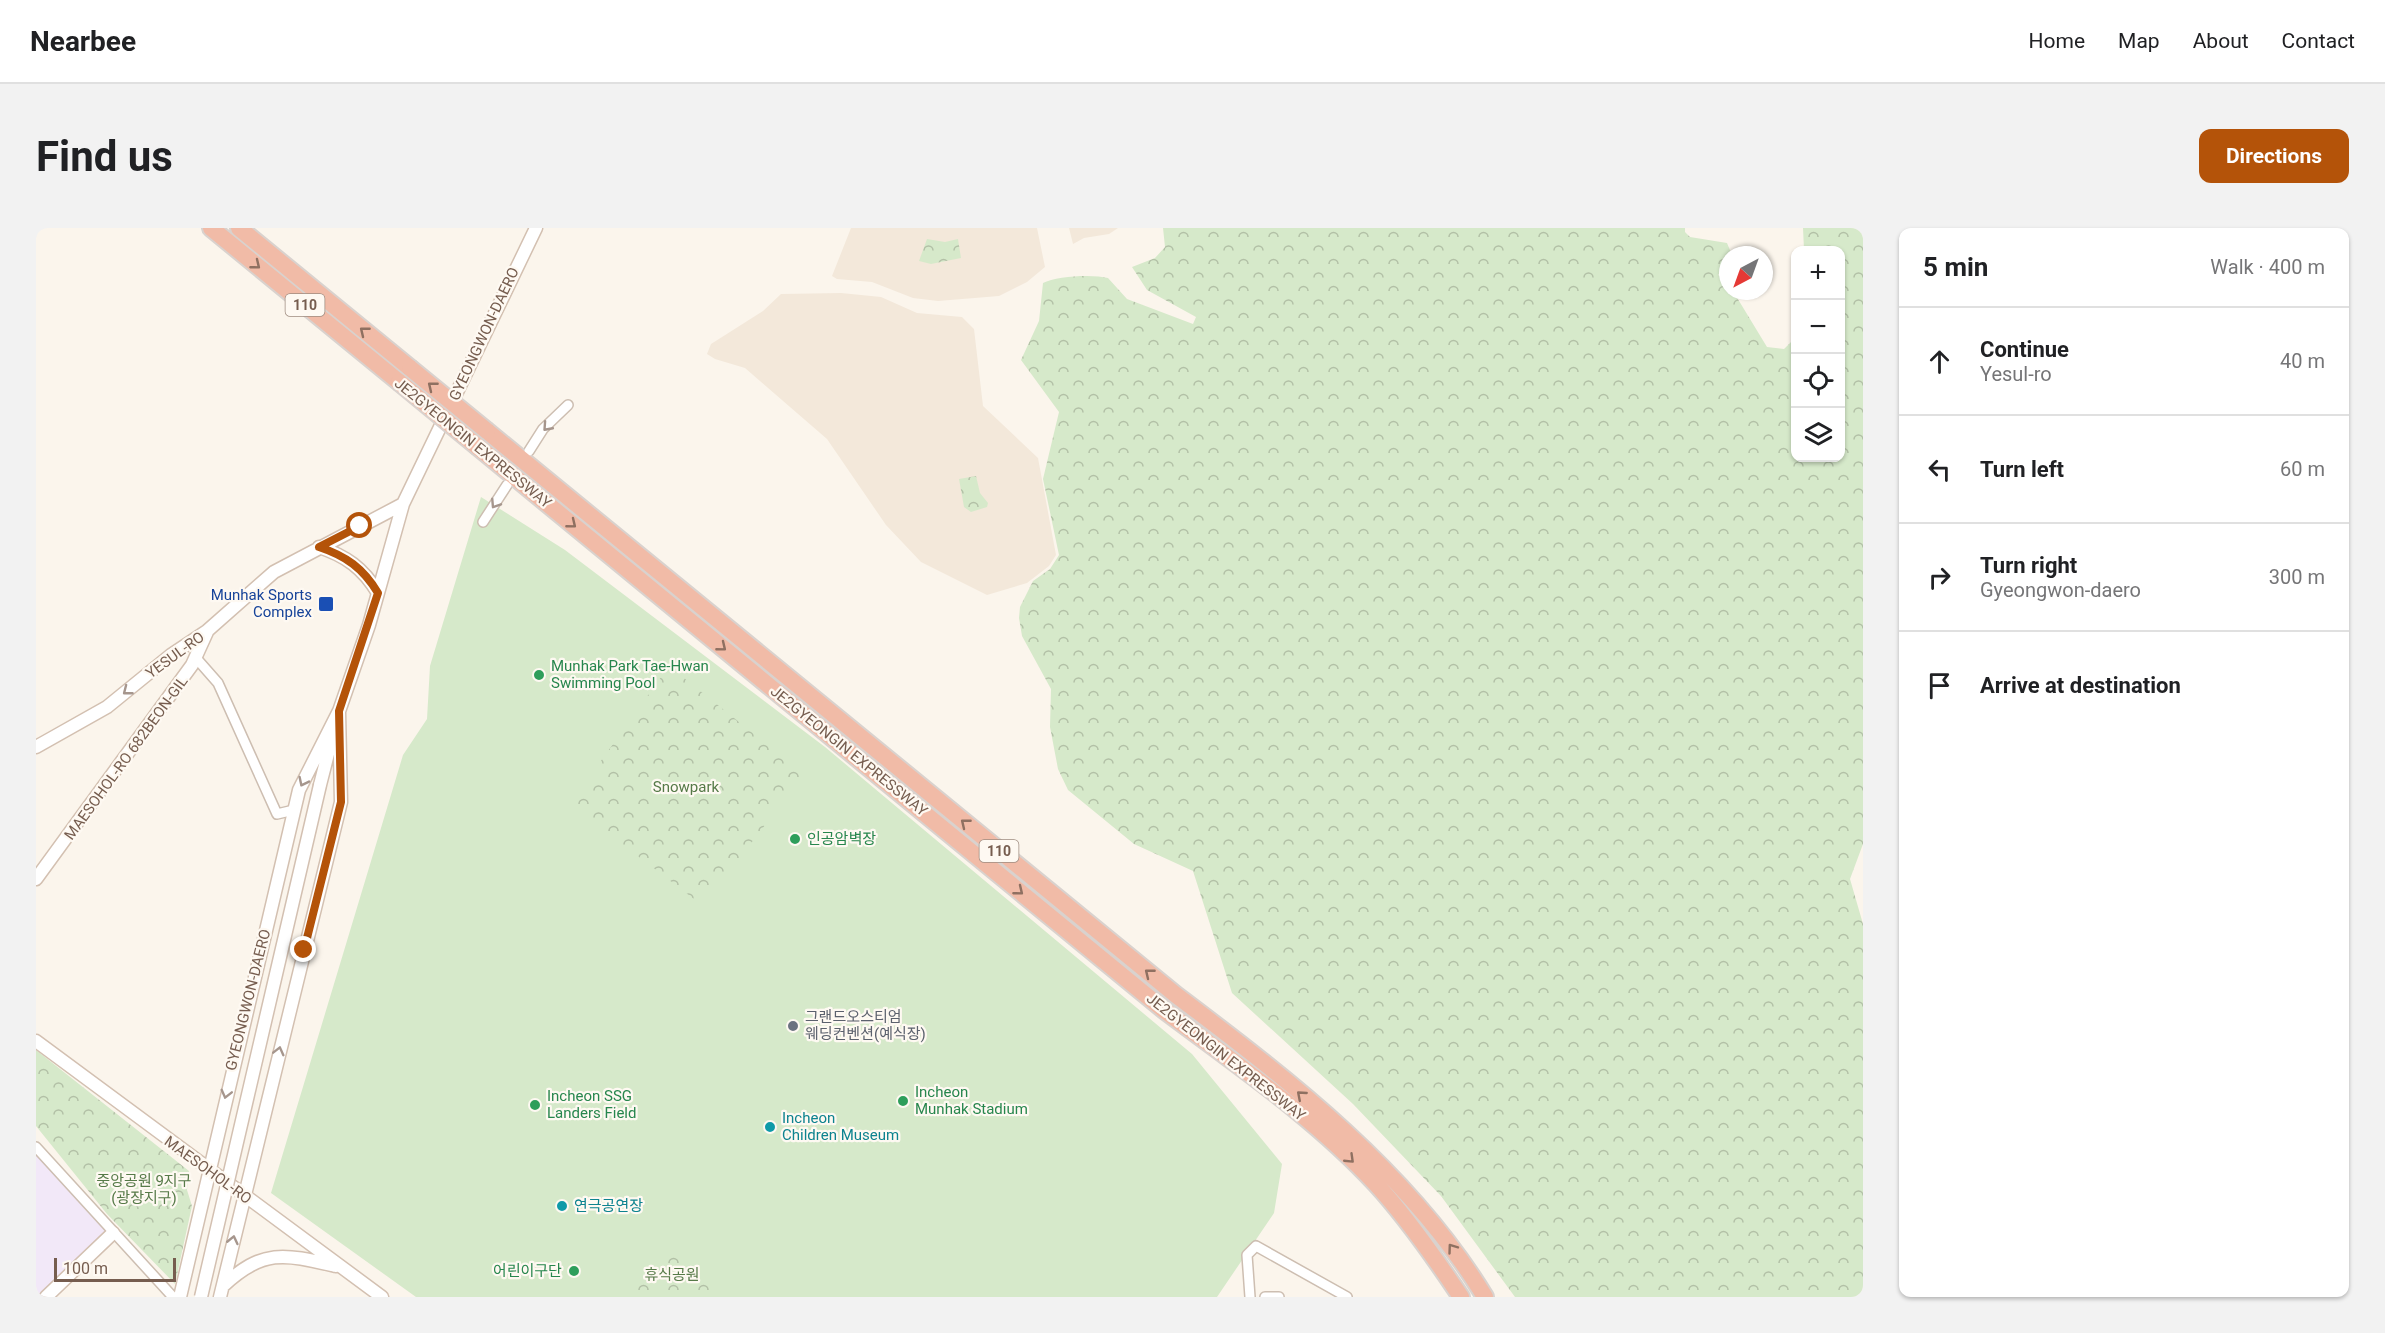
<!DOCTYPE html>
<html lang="en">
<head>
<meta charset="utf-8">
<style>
  :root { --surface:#fff; --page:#f2f2f2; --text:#202124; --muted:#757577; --line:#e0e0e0; --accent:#b45309 }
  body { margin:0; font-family:Roboto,"Noto Sans KR",sans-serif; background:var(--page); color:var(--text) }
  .controls { position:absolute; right:18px; top:18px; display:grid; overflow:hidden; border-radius:12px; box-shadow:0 2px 4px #0004 }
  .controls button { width:54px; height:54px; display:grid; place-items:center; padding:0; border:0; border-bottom:2px solid var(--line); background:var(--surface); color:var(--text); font:30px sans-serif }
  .compass { position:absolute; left:1683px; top:18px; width:54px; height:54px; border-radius:50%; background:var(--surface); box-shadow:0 2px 4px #0004; rotate:221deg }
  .scale { position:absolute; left:18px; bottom:15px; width:122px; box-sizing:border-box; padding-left:6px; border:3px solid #765d4f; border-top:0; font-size:16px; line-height:21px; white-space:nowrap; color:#765d4f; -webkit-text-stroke:4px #fef9f2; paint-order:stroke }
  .stop { position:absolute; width:18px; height:18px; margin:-14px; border:4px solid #b45309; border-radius:50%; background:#fff }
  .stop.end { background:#b45309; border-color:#fff; box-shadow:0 2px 6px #0008 }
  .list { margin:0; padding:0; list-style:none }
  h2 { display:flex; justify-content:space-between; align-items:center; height:78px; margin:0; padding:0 24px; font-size:26px }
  h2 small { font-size:20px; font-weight:400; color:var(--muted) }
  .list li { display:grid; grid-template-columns:39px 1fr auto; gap:18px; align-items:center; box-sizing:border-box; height:108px; padding:0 24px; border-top:2px solid var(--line) }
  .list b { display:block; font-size:22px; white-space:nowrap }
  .list p { margin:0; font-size:20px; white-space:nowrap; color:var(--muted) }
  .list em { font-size:20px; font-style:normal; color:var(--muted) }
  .icon { flex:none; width:33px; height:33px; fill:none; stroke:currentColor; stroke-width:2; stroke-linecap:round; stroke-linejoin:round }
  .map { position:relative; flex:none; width:1827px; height:1069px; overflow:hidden; border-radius:12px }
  header { display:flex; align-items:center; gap:36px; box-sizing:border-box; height:84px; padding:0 30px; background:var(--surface); border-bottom:2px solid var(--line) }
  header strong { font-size:28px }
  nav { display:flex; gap:33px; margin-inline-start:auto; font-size:21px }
  .intro { display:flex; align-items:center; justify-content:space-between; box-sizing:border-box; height:144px; padding:0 36px }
  h1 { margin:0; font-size:42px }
  .button { padding:15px 27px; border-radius:12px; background:var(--accent); color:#fff; font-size:21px; font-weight:700 }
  main { display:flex; gap:36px; padding:0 36px }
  aside { flex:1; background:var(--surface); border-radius:12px; box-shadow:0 2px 4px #0004 }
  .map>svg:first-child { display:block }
  .residential { fill:#f3e8da }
  .education { fill:#f2e8f8 }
  .grass { fill:#d6e9ca }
  .forest { fill:url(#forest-crowns) }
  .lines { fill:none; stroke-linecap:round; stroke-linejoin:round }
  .street-casing { stroke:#cdbeb1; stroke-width:12 }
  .secondary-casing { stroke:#d3c0b1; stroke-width:15 }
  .highway-casing { stroke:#d9d2ce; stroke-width:20 }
  .street { stroke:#fff; stroke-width:9 }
  .secondary { stroke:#fff; stroke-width:12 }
  .highway { stroke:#f1bba7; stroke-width:16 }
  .secondary-bridge-casing { stroke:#d3c0b1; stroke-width:15; stroke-linecap:butt }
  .highway-bridge-casing { stroke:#d9d2ce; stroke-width:20; stroke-linecap:butt }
  .secondary-bridge { stroke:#fff; stroke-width:12 }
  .highway-bridge { stroke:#f1bba7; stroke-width:16 }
  .oneway { stroke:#8f7061 }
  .oneway2 { stroke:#a6968d }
  .route { stroke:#b45309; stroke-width:8 }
  .transit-dot { fill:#1a4fb4; stroke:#fef9f2; stroke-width:2 }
  .leisure-dot { fill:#2e9e5b; stroke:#fef9f2; stroke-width:2 }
  .worship-dot { fill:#6b7280; stroke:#fef9f2; stroke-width:2 }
  .culture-dot { fill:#0f9aa8; stroke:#fef9f2; stroke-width:2 }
  .labels { text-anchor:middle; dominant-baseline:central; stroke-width:4.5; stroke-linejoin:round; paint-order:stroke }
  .shield { fill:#fef9f2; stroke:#9f8c80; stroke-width:1.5 }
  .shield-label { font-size:14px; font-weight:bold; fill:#765d4f }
  .street-label { font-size:15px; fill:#765d4f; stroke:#fef9f2 }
  .transit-label { font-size:15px; fill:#164399; stroke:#fef9f2; text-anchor:end }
  .leisure-label { font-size:15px; fill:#27864d; stroke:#fef9f2; text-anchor:start }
  .park-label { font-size:15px; fill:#567a48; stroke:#fef9f2 }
  .worship-label { font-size:15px; fill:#5b616d; stroke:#fef9f2; text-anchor:start }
  .culture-label { font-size:15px; fill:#0d838f; stroke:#fef9f2; text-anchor:start }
</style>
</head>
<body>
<header>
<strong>Nearbee</strong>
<nav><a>Home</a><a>Map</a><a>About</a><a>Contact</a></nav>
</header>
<div class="intro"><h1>Find us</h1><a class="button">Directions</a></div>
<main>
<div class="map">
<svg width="1827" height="1069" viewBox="0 0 1827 1069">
  <defs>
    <pattern id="forest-crowns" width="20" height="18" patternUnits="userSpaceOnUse" patternTransform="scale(1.5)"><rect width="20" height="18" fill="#d6e9ca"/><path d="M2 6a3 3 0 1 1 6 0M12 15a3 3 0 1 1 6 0" fill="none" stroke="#b2c0a6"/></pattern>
  </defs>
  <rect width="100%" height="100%" fill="#fbf5ec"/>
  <path class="residential" d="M815,0H1001L1009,39L991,54L963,68L902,73L877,70L836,54L801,51L796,48Z
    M1033,0H1082L1073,6L1048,10L1037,16Z
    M805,65L845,69L881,85L926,89L938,101L947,178L1002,230L1020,327L1013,338L991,355L951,367L885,334L850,297L791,211L709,140L679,131L671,126L675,116L727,83L745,66Z"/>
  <path class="education" d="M0,919L77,1005L10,1069H0Z"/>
  <path class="grass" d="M445,269L529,322L789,519L1156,826L1246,936L1238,985L1181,1069H380L235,965L367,527L391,491L394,438Z"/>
  <path class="forest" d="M1127,0H1649V4L1654,9L1691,15L1696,27H1692V37L1682,47L1690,51L1692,63H1697L1731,119L1748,121L1759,110L1760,230H1804V22H1768L1767,0H1827V616L1814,651L1827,696V1069H1479L1405,968L1317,876L1196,765L1157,643L1098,616L1032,562L1022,541L1014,499L1015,461L986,408L983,390L984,379L997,353L1014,341L1023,327L1007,251L1023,184L985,132L1003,93L1007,55C1020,48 1057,46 1072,50L1091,71L1157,96L1160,89L1111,62L1096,39L1119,30L1129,19Z
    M891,11L909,14L922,11L925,30L895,36L883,33Z
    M940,248L944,265L952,275L951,279L935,284L928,279L923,251Z
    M633,438L768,546L667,678L534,576Z
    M0,822L153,943L151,962L156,978L139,1056L71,986L0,898Z
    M640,1023L653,1031L659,1043L685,1069H588L618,1029Z"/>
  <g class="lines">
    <defs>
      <path id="street" d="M493,223L507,201L532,177
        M447,294L471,257
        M160,430L182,455L241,586L258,582
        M0,919L137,1069
        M1214,1069L1211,1027L1220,1018L1311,1069
        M1229,1069H1243"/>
      <path id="secondary" d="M283,319C310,328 327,340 342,365
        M301,489L333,397L367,276L500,0
        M0,519L71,479L135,427L171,403L238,344L367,276
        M284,557L297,506
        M0,651L156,437L171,404
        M0,813L346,1069
        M187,1058C227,1020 249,1026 300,1038
        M10,1069L77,1005
        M144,1069L263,562L303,483
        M184,1069L305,574L303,484"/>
      <path id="highway" d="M175,0L363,154
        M203,0L374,140
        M451,203L1140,767C1254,853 1374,945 1449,1069
        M442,219L1128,782C1201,837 1278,889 1340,956C1372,991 1399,1030 1425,1069"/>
    </defs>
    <use href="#street" class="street-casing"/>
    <use href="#secondary" class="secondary-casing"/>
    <use href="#highway" class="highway-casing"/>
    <use href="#street" class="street"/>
    <use href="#secondary" class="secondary"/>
    <use href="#highway" class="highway"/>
    <defs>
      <path id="secondary-bridge" d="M165,1069L284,557"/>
      <path id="highway-bridge" d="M374,140L451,203
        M363,154L442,219"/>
    </defs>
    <use href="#secondary-bridge" class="secondary-bridge-casing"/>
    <use href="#highway-bridge" class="highway-bridge-casing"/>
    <use href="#secondary-bridge" class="secondary-bridge"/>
    <use href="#highway-bridge" class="highway-bridge"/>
  </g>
  <defs><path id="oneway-chevron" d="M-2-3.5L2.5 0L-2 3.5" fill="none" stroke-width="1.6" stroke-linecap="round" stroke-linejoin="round" transform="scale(1.5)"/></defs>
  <g class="oneway">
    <use href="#oneway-chevron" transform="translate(220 37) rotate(39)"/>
    <use href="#oneway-chevron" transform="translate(328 103) rotate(-141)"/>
    <use href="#oneway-chevron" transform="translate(396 158) rotate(-141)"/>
    <use href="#oneway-chevron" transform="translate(536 296) rotate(39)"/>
    <use href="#oneway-chevron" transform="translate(686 419) rotate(39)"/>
    <use href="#oneway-chevron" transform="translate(929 595) rotate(-141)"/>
    <use href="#oneway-chevron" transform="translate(983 663) rotate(39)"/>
    <use href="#oneway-chevron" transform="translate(1113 745) rotate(-141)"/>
    <use href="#oneway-chevron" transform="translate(1265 867) rotate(-139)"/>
    <use href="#oneway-chevron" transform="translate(1314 931) rotate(44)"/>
    <use href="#oneway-chevron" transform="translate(1416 1020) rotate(-126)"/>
  </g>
  <g class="oneway2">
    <use href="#oneway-chevron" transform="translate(511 199) rotate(132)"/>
    <use href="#oneway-chevron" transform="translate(459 276) rotate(123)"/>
    <use href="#oneway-chevron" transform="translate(91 463) rotate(142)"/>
    <use href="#oneway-chevron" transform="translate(267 554) rotate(116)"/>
    <use href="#oneway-chevron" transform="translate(243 823) rotate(-76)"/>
    <use href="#oneway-chevron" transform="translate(190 866) rotate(104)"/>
    <use href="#oneway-chevron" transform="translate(197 1012) rotate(-77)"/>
  </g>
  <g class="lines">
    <path class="route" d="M268,722L305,574L303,483L342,365C327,340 310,328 283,319L324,298"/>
  </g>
  <rect class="transit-dot" x="282" y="368" width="16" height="16" rx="3"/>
  <g class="leisure-dot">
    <circle cx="503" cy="447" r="6"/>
    <circle cx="759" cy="611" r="6"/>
    <circle cx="867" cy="873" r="6"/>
    <circle cx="499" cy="877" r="6"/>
    <circle cx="538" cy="1043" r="6"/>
  </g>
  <circle class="worship-dot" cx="757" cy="798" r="6"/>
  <g class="culture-dot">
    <circle cx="734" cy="899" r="6"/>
    <circle cx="526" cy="978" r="6"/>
  </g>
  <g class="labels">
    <g class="shield">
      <rect x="249.5" y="66" width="39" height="22" rx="4.5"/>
      <rect x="943.5" y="612" width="39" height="22" rx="4.5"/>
    </g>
    <g class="shield-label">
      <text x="269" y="77">110</text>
      <text x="963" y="623">110</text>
    </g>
    <g class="street-label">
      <text transform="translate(448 106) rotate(-65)">GYEONGWON-DAERO</text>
      <text transform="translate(437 215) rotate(39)">JE2GYEONGIN EXPRESSWAY</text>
      <text transform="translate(139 427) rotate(-36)">YESUL-RO</text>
      <text transform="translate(813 523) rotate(39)">JE2GYEONGIN EXPRESSWAY</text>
      <text transform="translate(90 530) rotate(-54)">MAESOHOL-RO 682BEON-GIL</text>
      <text transform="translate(212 772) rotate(-76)">GYEONGWON-DAERO</text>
      <text transform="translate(1190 829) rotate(38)">JE2GYEONGIN EXPRESSWAY</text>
      <text transform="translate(172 942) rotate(36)">MAESOHOL-RO</text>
    </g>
    <g class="transit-label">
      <text x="276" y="367">Munhak Sports<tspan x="276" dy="17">Complex</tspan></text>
    </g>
    <g class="leisure-label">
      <text x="515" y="438">Munhak Park Tae-Hwan<tspan x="515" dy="17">Swimming Pool</tspan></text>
      <text x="771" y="611">인공암벽장</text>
      <text x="879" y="864">Incheon<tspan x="879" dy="17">Munhak Stadium</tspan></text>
      <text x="511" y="868">Incheon SSG<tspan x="511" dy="17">Landers Field</tspan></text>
      <text x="526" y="1043" text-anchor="end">어린이구단</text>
    </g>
    <g class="park-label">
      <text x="650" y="559">Snowpark</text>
      <text x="108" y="953">중앙공원 9지구<tspan x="108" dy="17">(광장지구)</tspan></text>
      <text x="636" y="1047">휴식공원</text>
    </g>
    <g class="worship-label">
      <text x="769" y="789">그랜드오스티엄<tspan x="769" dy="17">웨딩컨벤션(예식장)</tspan></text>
    </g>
    <g class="culture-label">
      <text x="746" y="890">Incheon<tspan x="746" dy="17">Children Museum</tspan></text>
      <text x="538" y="978">연극공연장</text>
    </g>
  </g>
</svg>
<div class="controls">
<button>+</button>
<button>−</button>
<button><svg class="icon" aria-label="locate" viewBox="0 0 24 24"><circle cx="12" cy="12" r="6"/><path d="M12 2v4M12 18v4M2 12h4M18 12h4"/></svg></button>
<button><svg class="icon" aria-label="layers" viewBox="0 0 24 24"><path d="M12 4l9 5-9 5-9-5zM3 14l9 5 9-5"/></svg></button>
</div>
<svg class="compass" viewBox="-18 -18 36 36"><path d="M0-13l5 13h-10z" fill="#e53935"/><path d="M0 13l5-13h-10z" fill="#757577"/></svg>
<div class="scale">100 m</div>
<div class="stop" style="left:324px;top:298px"></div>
<div class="stop end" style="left:268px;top:722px"></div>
</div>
<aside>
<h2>5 min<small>Walk · 400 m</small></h2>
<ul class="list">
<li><svg class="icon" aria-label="ahead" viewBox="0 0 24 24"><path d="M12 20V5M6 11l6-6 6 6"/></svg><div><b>Continue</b><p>Yesul-ro</p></div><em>40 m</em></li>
<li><svg class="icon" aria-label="left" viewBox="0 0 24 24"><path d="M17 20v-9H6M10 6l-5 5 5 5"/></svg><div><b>Turn left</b></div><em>60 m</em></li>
<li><svg class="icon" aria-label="right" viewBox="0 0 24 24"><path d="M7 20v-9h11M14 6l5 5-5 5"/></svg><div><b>Turn right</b><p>Gyeongwon-daero</p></div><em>300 m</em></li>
<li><svg class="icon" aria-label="arrive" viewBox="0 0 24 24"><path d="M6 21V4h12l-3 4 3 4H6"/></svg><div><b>Arrive at destination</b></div></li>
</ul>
</aside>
</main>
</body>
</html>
